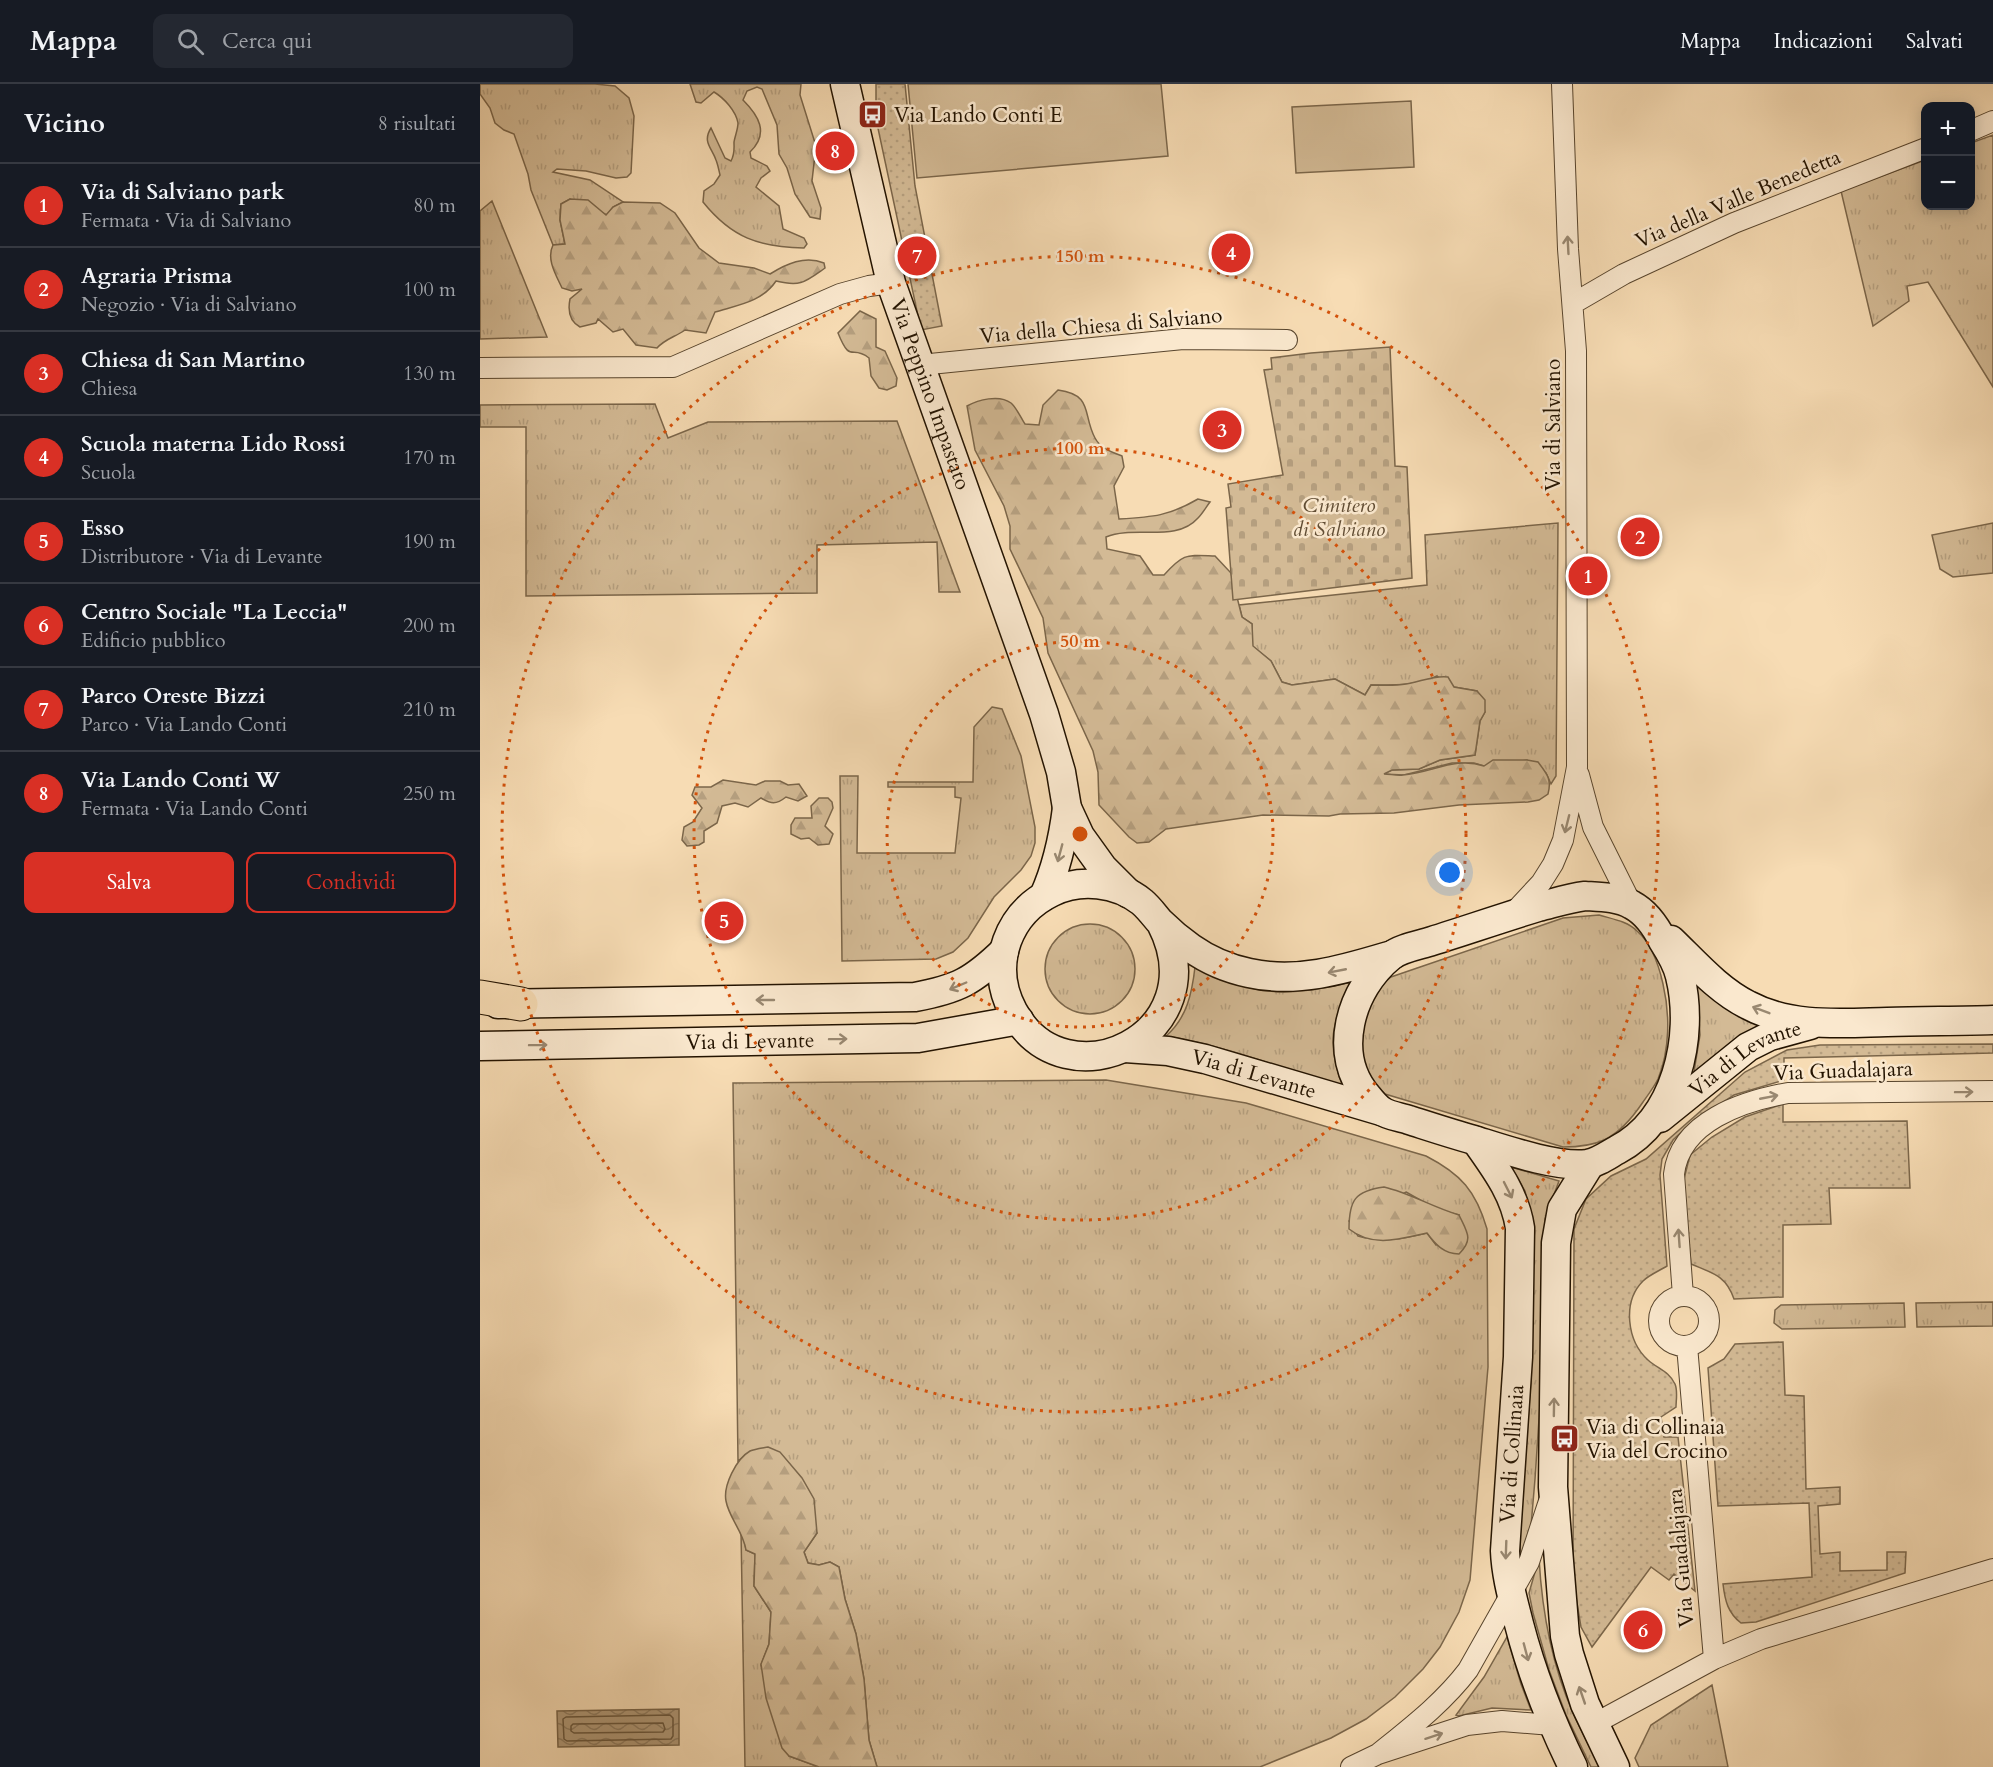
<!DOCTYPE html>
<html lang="it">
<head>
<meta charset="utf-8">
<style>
  :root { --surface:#171b24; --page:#242831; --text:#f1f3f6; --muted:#9ea1a6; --line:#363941; --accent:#d93025 }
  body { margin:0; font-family:Cardo,serif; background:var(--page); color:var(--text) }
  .controls { position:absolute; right:18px; top:18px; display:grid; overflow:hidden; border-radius:12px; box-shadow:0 3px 15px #0003 }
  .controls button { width:54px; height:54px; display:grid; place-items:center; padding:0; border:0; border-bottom:2px solid var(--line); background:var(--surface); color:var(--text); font:30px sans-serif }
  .you { position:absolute; left:970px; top:789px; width:21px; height:21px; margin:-15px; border:4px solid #fff; border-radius:50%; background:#1a73e8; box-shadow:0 0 0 9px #1a73e833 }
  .badge { display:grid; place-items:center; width:39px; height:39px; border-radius:50%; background:var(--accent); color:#fff; font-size:20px; font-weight:700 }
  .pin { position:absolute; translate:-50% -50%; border:3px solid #fff; box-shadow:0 2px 6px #0006 }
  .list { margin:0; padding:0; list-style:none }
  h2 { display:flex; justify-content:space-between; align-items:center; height:78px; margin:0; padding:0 24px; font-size:26px }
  h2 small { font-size:20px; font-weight:400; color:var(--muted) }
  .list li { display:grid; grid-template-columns:39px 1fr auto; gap:18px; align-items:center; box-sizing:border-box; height:84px; padding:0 24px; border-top:2px solid var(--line) }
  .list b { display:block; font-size:22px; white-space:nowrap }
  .list p { margin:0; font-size:20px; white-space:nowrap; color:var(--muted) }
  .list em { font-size:20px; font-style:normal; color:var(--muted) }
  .actions { display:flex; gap:12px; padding:18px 24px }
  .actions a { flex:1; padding:14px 0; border:2px solid var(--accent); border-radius:12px; text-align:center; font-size:21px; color:var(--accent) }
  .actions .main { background:var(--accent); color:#fff }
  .icon { flex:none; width:33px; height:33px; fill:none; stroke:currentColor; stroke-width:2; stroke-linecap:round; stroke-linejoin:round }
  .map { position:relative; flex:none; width:1513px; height:1683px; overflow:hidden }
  header { display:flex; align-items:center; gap:36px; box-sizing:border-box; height:84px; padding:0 30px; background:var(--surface); border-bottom:2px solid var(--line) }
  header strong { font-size:28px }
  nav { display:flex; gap:33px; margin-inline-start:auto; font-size:21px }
  .search { width:420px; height:54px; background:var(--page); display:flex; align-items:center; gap:15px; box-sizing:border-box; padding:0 21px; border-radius:12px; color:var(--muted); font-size:22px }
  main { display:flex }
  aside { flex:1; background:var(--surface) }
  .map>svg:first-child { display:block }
  .grass { fill:url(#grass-tufts); stroke:#7b664a; stroke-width:1.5; fill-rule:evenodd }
  .forest { fill:url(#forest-firs); stroke:#7b664a; stroke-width:1.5 }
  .cemetery { fill:url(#cemetery-stones); stroke:#7b664a; stroke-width:1.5 }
  .park { fill:url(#park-dots); stroke:#7b664a; stroke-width:1.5 }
  .pitch { fill:#d3ba95; stroke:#7b664a; stroke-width:1.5 }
  .water { fill:url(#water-waves); stroke:#776347; stroke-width:1.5 }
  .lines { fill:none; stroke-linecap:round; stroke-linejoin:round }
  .shore { stroke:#69563c; stroke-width:1.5 }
  .street-casing { stroke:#58452d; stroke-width:22 }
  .secondary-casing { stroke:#231300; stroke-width:31 }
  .highway-casing { stroke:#231300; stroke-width:35 }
  .street { stroke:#fae8ce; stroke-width:20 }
  .secondary { stroke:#fae8ce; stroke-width:28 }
  .highway { stroke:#f7dcb4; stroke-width:33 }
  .oneway { stroke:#998871 }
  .ring { fill:none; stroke:#d4520b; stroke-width:3; stroke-dasharray:3 6 }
  .labels { text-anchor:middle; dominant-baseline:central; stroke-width:5; stroke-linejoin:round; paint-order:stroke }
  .poi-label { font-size:21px; fill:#231300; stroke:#fae8ce; text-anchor:start }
  .street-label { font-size:21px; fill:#231300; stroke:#fae8ce }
  .park-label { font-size:21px; font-style:italic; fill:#614d34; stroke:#fae8ce }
  .centre { fill:#d4520b; stroke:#fae8ce; stroke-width:3 }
  .ring-label { font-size:18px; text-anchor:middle; font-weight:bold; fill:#d4520b; stroke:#fae8ce; stroke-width:5; stroke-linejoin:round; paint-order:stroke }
</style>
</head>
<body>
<header>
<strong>Mappa</strong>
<div class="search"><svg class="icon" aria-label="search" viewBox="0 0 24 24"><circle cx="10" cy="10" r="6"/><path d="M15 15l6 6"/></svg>Cerca qui</div>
<nav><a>Mappa</a><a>Indicazioni</a><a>Salvati</a></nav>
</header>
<main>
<aside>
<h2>Vicino<small>8 risultati</small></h2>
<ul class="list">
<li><span class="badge">1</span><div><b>Via di Salviano park</b><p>Fermata · Via di Salviano</p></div><em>80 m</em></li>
<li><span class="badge">2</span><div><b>Agraria Prisma</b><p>Negozio · Via di Salviano</p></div><em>100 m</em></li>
<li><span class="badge">3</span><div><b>Chiesa di San Martino</b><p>Chiesa</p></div><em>130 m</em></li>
<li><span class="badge">4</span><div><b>Scuola materna Lido Rossi</b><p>Scuola</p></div><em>170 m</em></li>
<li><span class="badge">5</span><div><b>Esso</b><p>Distributore · Via di Levante</p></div><em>190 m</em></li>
<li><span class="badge">6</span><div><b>Centro Sociale &quot;La Leccia&quot;</b><p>Edificio pubblico</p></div><em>200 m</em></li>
<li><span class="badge">7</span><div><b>Parco Oreste Bizzi</b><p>Parco · Via Lando Conti</p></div><em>210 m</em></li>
<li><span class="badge">8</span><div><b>Via Lando Conti W</b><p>Fermata · Via Lando Conti</p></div><em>250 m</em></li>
</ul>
<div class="actions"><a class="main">Salva</a><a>Condividi</a></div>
</aside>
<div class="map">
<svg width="1513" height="1683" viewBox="0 0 1513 1683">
  <defs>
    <pattern id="grass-tufts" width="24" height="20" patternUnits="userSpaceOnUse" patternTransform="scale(1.5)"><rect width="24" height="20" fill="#d3ba95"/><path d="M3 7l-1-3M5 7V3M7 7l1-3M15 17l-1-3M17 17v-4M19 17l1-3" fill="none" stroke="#b59f7f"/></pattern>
    <pattern id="forest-firs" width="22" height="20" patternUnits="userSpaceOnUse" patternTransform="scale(1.5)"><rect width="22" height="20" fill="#d3ba95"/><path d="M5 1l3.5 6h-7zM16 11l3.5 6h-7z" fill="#b59f7f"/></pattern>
    <pattern id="cemetery-stones" width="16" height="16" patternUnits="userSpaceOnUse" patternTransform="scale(1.5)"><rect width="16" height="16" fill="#d3ba95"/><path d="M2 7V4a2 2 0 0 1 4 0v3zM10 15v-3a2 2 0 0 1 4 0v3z" fill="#b59f7f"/></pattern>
    <pattern id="park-dots" width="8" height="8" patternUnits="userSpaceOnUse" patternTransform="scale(1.5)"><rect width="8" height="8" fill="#d3ba95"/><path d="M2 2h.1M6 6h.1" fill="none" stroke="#b59f7f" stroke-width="1.8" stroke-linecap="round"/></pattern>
    <pattern id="water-waves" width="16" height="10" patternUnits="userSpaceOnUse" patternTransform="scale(1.5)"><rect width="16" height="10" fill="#af9877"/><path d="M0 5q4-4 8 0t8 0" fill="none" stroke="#8e7b5f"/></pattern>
  </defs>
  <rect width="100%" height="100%" fill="#f7dcb4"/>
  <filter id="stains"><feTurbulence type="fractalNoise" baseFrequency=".00333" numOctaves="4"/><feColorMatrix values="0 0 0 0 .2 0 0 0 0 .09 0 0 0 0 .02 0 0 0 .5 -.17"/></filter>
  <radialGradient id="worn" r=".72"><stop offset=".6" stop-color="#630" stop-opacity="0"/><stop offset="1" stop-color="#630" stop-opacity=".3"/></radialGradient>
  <path class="grass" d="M0,0H115L135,2L149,14L154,32L151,89L147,93L136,94L106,87L77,85L73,88L110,96L143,118L133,123L127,131L90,115L81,120L80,136L85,160L73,161L51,106L48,90L34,50L24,46L15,39L10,24L0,10Z
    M210,0H321L320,11L336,62L332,97L341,124L340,135L330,133L315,110L307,84L299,70L297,41L282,5L277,3L267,7L263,16C278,31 290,49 270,68L271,74L287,82L290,87L281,94L276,103L299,122L303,145L324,154L327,160L324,164C279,163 252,154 223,118L224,107L234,100L240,91C239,87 238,81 236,76C232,64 222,58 231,44L245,74L251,77C255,70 254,65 254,58C255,52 258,45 258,39C256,27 244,14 234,8L221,19L216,18Z
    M1513,51V303L1448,198L1427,202L1429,217L1393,242L1361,107L1445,76L1446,122H1490L1491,59Z
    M12,117L67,253L0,255V127Z
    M175,320L188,354L228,338L417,337L480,508H459L457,458L337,461V509L46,512V343H0V321Z
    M1078,439L1076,692L1071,700L1066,689L1047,676L1004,682L994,679H972L924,691L902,690L912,686L939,685L960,676L995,671L1000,637L1005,628L997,607L974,603L957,592C937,602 914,601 891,601L885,611L855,595L812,601L802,598L791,577L772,562V540L762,533L759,521L947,501L945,451Z
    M1513,439V489L1473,493L1460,485L1452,451Z
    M512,623L522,625L541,672L555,743V759L551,772L541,786L514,813L488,854L473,868L456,875L362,877L360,692H378L377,769H475L481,714L475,713V703H408V698H493L494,643Z
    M1119,831C1132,835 1147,837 1157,847C1171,859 1179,882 1183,900C1190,930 1190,966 1178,995C1174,1003 1168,1011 1163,1018C1153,1033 1141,1048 1124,1056C1111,1062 1097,1063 1083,1063L905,1010C901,1006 895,1002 891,997C875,971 882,932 897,907C900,901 906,897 911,893L1083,834Z
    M565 885a45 45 0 1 1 90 0a45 45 0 1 1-90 0Z
    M715,883C775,912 806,914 871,898C852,938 846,960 863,1003C804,985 747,962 686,952C707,934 712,909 715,883Z
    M1220,901L1281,939L1214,988L1220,951L1217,903Z
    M626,996L766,1019L946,1072C981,1090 996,1107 1007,1145L1008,1283L990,1496L979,1528L960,1563L943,1585L915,1613L886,1635L851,1654L780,1683H397L389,1656L384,1595L376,1550L365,1515L359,1483L350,1478L339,1481L328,1479L324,1468L337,1449L271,1367L258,1377L253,999ZM926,1108L956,1125L979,1131L956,1161L947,1149C922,1155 903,1159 878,1152L869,1137Z
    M1031,1083L1079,1097L1065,1135L1061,1305L1055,1395L1050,1454L1041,1473L1039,1452L1051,1297L1053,1141L1045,1107Z
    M1513,1218V1242L1437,1243L1436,1219Z
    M1424,1219L1425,1243L1302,1245L1294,1239L1295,1226L1301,1221Z
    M261,1447L264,1454L266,1466L275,1470L274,1502L291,1528L289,1560L281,1581L309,1672L339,1683H265Z
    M1059,1474C1062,1528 1071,1579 1093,1629C1101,1647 1111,1665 1120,1683H1111L1086,1631L1069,1586L1053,1529L1049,1509Z
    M1027,1553L1041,1600L1051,1626L1012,1624L979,1632L976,1631L1004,1593Z
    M1232,1601L1248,1683H1159L1155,1674L1171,1641Z"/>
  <path class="forest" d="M90,115L108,116L126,131L133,123L143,118L180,119L195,129L219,164L239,179L274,184L290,190C306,180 325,171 344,179L345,184C325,198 321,203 296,197C282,218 258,221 235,228L226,249L205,246C195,253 185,255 177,264L156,261L143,245L133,248L118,235L116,239L100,243C89,237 88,225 90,215L102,205L92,207L82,204C76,191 66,175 73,161L85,160L80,136L81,120Z
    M380,227L396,235V263L405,267L417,294L416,302L407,306L399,304L391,292L389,274C371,260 371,281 358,249Z
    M578,306C614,311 602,330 615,354C620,364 632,368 642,372L644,383L634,402L639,435C673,433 689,432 718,415L730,418C726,423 723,429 718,434C696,459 655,441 626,453L627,465L660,472L673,491H684C704,469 706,471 735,472L751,489L762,533L772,540L773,562L791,577L802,598L812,601L855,595L885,611L891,601C903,601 914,602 926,600C940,598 954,591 968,593L974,603L997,607L1005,616V628L1000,637L995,671L960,676L939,685L912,686L904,690C910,690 917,692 923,691C952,689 975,672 1004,682L1013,676H1047L1058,678C1067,690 1072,695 1068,710L1059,716L1048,718L979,721L914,729L860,730L849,732L783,731L686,745L669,758L657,759L649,753L619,721L618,688L613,667L568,569L563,534L530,465V442L524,422L495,366L487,322C498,316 519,310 531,319C536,323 541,334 545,340L559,341L563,321Z
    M243,696L276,701L285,697H300L308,701L319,700L327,712L318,717L306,713C296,721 291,720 281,714L268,723L255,719L242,722L237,739L224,747V758L219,761L207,762L202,756L204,743L213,738L222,724L212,711L215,703H231Z
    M339,714H348L352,718L353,724L345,742L353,750L349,760L338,761L329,754L321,755L311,750V741L315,734H332L331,722Z
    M904,1103C930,1109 952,1123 979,1131C987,1148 994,1155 979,1170C964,1170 955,1160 947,1149C920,1155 893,1164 869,1145C869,1116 875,1107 904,1103Z
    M288,1363L300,1368L322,1394L334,1415L337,1449L324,1468L328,1479L339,1481L350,1478L359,1483L365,1515L376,1550L384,1595L389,1656L397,1683H339L309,1672L302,1664L286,1614L281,1580L289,1560L291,1528L274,1502L275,1470L266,1466C263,1447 249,1434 246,1417C243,1402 256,1375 270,1367C275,1365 283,1364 288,1363Z"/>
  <path class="cemetery" d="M910,263L915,382L927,383L932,494L753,516L746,424L751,423L748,400L803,391L784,286L792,285L791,274L831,269Z"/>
  <path class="park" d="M396,0H425L435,102L462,242L441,246L396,35Z
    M1513,960V969L1304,974V996L1254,1011L1211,1039L1193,1056L1182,1075L1180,1091L1187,1182C1179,1187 1169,1191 1163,1197C1142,1218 1147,1257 1168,1276C1178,1285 1189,1287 1195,1300C1198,1307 1196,1316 1196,1323L1181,1333L1184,1353H1198L1215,1507L1194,1490L1189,1496L1171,1483L1112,1563L1101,1543L1093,1495L1094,1145L1106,1115L1131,1092L1166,1075L1265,988L1307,966L1340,961Z
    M1303,1020V1038L1427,1037L1430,1104H1349L1351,1140L1303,1141V1213L1254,1215C1246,1191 1232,1189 1211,1180L1203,1099L1210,1071L1232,1053L1265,1033Z
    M1303,1258L1305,1311L1324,1312L1326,1405L1360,1403V1420L1338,1422L1340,1470L1360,1468V1487L1407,1486V1468H1426L1425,1489L1276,1538L1261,1539C1248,1529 1245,1517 1243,1500L1332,1493L1329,1419L1238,1422L1228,1284L1244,1275L1255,1260Z"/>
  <path class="pitch" d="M428,0H681L688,72L437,94Z
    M931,17L934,83L816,89L812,23Z"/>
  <path class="water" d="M199,1625V1661L78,1663L77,1627Z"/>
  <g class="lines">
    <path class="shore" d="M190,1631L193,1634V1652L191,1655L87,1657L84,1655L83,1635L86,1633Z
      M183,1639L185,1645L183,1648L94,1649L91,1647V1642L93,1640Z"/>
    <defs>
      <path id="street" d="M1490,47L1513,37
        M1094,219L1144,190L1254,139L1446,64
        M440,281L703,255L807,256
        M0,284L193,283L360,210L389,202L411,199
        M1099,691L1113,743L1152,821
        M1034,828L1061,799L1073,780L1083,756L1097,683L1096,267L1088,165L1082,0
        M1203,1212L1194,1090C1200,1037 1264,1017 1308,1009L1513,1007
        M1179 1237a25 25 0 1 1 50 0a25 25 0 1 1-50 0Z
        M1207,1262L1234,1575
        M1114,1640L1234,1575L1281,1555L1513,1485
        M898,1670C930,1644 963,1619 988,1586L1049,1478L1069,1417
        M871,1683L898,1670L987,1641L1022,1637L1072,1641"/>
      <g id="secondary">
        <path id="s1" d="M365,0L411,199L564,630L581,688L587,724L600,752L623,784L648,809"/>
        <path d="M564,812C577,783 583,756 587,724"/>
        <path d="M1105,812C1121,813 1138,813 1152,821C1167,829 1176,843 1183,857C1190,868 1197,879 1200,892C1215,953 1196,1035 1137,1066C1128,1071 1117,1079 1107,1080C1078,1084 1023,1065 994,1056C972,1050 951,1043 929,1036C921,1033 909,1032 902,1027C897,1024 892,1018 888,1013C851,971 870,905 911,872C921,864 940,861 952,857C987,846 1022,834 1058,823C1074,819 1089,814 1105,812Z"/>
        <path d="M681,839C739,951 585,1024 533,927C521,905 519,880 527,857C535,835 551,818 572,808C600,794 637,798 662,818C669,824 674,831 680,838C689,847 701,857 711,864C728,876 750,885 769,889C818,900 865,885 912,871"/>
        <path d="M1191,856C1215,879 1238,906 1268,921C1311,944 1361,939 1407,938C1443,937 1478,937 1513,936"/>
        <path d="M18,920L435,913C478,905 493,897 524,867"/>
        <path id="s2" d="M0,962L438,954L539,936"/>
        <path id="s3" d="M645,964L688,967L725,975L901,1027"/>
        <path id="s4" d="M1180,1034L1268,963L1290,952L1330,941"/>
        <path d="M996,1057C1015,1084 1035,1110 1040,1144L1038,1273L1025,1467C1026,1492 1033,1516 1039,1540C1052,1590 1070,1636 1093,1683"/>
        <path d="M1110,1080L1082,1125L1076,1159L1073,1403L1085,1552L1089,1570L1105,1620L1135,1683"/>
      </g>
      <path id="highway" d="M0,913L41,920"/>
    </defs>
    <use href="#street" class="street-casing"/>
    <use href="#secondary" class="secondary-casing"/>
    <use href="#highway" class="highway-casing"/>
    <use href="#street" class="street"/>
    <use href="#secondary" class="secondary"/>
    <use href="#highway" class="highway"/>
  </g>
  <defs><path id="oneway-shaft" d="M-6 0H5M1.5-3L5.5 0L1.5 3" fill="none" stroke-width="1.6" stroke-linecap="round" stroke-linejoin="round" transform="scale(1.5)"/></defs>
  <g class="oneway">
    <use href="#oneway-shaft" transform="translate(1088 161) rotate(-93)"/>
    <use href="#oneway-shaft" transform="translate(1087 740) rotate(104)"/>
    <use href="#oneway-shaft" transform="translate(580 769) rotate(105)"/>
    <use href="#oneway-shaft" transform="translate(857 887) rotate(169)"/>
    <use href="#oneway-shaft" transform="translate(478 902) rotate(157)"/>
    <use href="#oneway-shaft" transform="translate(285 916) rotate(180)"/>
    <use href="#oneway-shaft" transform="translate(1281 926) rotate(-159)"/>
    <use href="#oneway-shaft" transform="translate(358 955) rotate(-1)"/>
    <use href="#oneway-shaft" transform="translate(58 961) rotate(-1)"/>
    <use href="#oneway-shaft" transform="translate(1484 1008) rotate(-1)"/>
    <use href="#oneway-shaft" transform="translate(1289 1013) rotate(-11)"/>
    <use href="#oneway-shaft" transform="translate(1028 1106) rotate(63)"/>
    <use href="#oneway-shaft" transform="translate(1199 1154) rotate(-94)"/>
    <use href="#oneway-shaft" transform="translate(1074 1323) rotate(-89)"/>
    <use href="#oneway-shaft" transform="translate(1026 1466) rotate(92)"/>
    <use href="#oneway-shaft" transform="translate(1046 1568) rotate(75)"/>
    <use href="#oneway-shaft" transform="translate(1102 1611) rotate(-109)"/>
    <use href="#oneway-shaft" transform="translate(954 1652) rotate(-18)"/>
  </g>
  <g class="ring">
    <circle cx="600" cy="750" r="193"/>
    <circle cx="600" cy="750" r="386"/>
    <circle cx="600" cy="750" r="578"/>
  </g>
  <defs>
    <symbol id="bus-square" viewBox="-11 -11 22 22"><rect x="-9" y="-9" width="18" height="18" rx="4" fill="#8f2418" stroke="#fae8ce"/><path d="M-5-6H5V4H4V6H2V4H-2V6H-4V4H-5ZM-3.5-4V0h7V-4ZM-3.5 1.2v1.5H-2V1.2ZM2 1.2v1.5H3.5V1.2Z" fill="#fff"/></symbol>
  </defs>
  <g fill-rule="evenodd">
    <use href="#bus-square" x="376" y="14" width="33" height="33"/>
    <use href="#bus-square" x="1068" y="1338" width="33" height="33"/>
  </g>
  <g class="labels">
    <g class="poi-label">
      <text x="414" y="31">Via Lando Conti E</text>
      <text x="1106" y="1343">Via di Collinaia<tspan x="1106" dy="24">Via del Crocino</tspan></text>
    </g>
    <g class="street-label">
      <text transform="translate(1258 115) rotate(-23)">Via della Valle Benedetta</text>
      <text transform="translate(621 242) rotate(-5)">Via della Chiesa di Salviano</text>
      <text stroke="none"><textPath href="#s1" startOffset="322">Via Peppino Impastato</textPath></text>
      <text transform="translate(1073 341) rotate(-90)">Via di Salviano</text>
      <text stroke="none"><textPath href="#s2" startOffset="270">Via di Levante</textPath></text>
      <text stroke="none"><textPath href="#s4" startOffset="105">Via di Levante</textPath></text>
      <text transform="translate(1363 987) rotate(-2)">Via Guadalajara</text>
      <text stroke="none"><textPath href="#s3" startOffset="132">Via di Levante</textPath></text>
      <text transform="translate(1032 1370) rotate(-86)">Via di Collinaia</text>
      <text transform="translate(1201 1474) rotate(-95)">Via Guadalajara</text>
    </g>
    <g class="park-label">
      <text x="859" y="421">Cimitero<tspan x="859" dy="24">di Salviano</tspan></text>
    </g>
  </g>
  <circle cx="600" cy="750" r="9" class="centre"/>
  <g class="ring-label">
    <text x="600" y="178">150 m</text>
    <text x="600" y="370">100 m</text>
    <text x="600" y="563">50 m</text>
  </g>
  <rect width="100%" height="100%" filter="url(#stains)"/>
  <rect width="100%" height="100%" fill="url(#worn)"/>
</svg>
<div class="controls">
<button>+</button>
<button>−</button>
</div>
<div class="you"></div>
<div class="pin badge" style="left:1108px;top:492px">1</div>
<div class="pin badge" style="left:1160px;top:453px">2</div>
<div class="pin badge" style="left:742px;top:346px">3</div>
<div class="pin badge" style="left:751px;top:169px">4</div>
<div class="pin badge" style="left:244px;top:837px">5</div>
<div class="pin badge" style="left:1163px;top:1546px">6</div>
<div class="pin badge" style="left:437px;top:172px">7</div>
<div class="pin badge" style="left:355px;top:67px">8</div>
</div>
</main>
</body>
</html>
